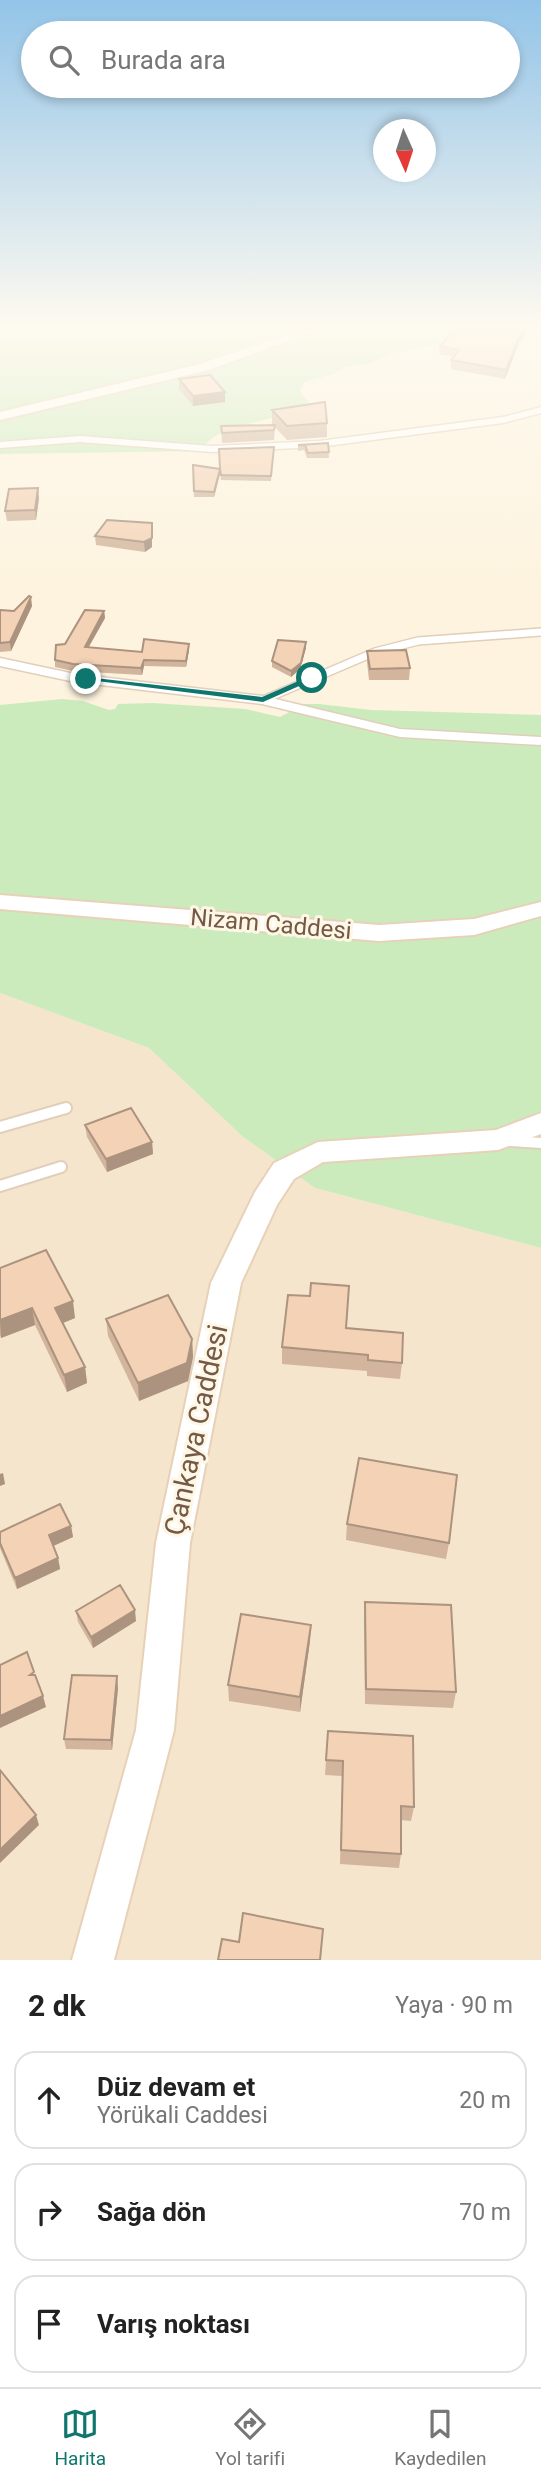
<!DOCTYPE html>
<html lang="tr">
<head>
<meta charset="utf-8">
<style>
  :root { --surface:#fff; --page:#f6f6f6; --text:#222; --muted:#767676; --line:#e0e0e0; --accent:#0f766e }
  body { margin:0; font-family:Roboto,sans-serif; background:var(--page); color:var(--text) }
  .compass { position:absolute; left:373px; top:119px; width:63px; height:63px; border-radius:50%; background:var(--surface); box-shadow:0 4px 10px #0003; rotate:177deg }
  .stop { position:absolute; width:21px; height:21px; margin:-16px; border:5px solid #0f766e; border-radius:50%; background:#fff }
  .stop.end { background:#0f766e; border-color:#fff; box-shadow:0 2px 7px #0008 }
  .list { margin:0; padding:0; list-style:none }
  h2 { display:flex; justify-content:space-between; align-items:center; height:91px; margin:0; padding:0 28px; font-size:30px }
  h2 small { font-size:23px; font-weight:400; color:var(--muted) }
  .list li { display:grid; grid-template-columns:46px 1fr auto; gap:21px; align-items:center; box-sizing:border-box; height:98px; margin:0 14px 14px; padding:0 14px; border:2px solid var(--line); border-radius:21px }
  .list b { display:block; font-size:26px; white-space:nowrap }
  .list p { margin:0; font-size:23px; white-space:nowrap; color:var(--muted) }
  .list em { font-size:23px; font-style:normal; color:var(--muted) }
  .icon { flex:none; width:38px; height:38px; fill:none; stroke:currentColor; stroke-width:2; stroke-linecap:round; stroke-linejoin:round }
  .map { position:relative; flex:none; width:541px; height:1960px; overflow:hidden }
  .search { position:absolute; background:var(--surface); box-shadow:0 4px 10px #0003; left:21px; right:21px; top:21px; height:77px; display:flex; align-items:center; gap:18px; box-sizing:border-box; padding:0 24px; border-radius:38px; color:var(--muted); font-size:26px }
  .sheet { height:427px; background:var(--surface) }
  nav { display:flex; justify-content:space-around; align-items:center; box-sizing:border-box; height:98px; border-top:2px solid var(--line); background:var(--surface); font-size:19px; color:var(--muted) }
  nav a { display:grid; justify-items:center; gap:4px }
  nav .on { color:var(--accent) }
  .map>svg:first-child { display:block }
  .residential { fill:#f5e5cc }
  .green { fill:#ccebbd }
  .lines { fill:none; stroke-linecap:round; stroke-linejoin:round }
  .lane-far1-casing { stroke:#e1cfba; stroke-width:10 }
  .lane-casing { stroke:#e1cfba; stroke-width:14 }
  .street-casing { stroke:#e1cfba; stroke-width:3 }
  .secondary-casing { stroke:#e7d1b8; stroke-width:4 }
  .lane-far1 { stroke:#fff; stroke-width:7 }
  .lane { stroke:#fff; stroke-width:10 }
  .street { fill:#fff; fill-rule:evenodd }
  .secondary { fill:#fff; fill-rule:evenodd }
  .wall { fill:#d2b59c }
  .shaded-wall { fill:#ab937f }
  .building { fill:#f4d2b5; stroke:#ab937f; stroke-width:2 }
  .route { fill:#0f766e }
  .labels { text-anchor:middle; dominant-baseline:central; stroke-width:6; stroke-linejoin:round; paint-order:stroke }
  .street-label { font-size:24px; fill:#745946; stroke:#fff7e6 }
  .near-street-label { font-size:28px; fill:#745946; stroke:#fff7e6 }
</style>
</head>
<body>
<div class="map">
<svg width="541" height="1960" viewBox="0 0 541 1960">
  <rect width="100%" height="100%" fill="#fdf3de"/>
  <path class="residential" d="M0,993L149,1048L242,1136L315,1188L541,1248V1960H0Z"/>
  <path class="green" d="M0,329H461L445,335L442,343L390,354L369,364L346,367L333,374L304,382L300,391L309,404C281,423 212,422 202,451L0,454Z
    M62,699L83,701L109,710L115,709L118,704L153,703L245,709L280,717L304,704H319L371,710L541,715V1248L315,1188L242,1136L149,1048L0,993V705Z"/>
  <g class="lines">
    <defs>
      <path id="lane-far1" d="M263,700L375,652L418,641L541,632"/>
      <path id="lane" d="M0,1127L66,1108
        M511,1141L541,1143
        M0,1186L61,1167"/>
      <path id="street" d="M541,407V413L503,423L319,447L212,452L80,442L0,448V442L80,436L212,446L319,441L503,417Z
        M0,658L75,674L263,696L400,729L541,737V745L400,737L262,704L75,682L0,666Z"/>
      <path id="secondary" d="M302,329H322L209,370L0,420V412L200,364Z
        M0,895L379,925L474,919L541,902V916L474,935L379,941L0,909Z
        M541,1113V1134L498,1150L323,1162L294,1179L277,1205L241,1283L190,1543L174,1730L114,1960H72L136,1730L156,1543L211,1283L255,1192L274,1163L318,1142L496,1130Z"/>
    </defs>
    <use href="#lane-far1" class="lane-far1-casing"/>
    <use href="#lane" class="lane-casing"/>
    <use href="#street" class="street-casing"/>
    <use href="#secondary" class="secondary-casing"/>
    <use href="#lane-far1" class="lane-far1"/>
    <use href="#lane" class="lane"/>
    <use href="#street" class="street"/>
    <use href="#secondary" class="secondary"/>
  </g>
  <path class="wall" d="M519,343L505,379L451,369V360L454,357L439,354L440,346Z
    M179,379L225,392V402L193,406L179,389Z
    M272,410L327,423V437L287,440L275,427L274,440L222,443L221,426L273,425L272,424Z
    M328,443L329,458H307L304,450L298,451V445Z
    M274,447L271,481L221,480L220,474L214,497H194L193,465L220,469Z
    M39,498L36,520L7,521L5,511Z
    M152,533V547L145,552L96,545L95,536Z
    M32,606L11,651L0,652V610L14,611Z
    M104,611L105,618L89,647L142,652L189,644V650L186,667L144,666L142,675L73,671L55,667V660L65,644Z
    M306,648L300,669L291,677L272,667V661Z
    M367,651L410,668L409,680H369L367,662Z
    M85,1125L152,1142L153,1154L107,1172L87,1137Z
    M0,1268L75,1318L63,1323L85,1367L87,1383L67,1392L35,1325L1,1338L0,1335Z
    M106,1319L192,1339L193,1357L188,1381L139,1401L108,1336Z
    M347,1328L402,1363L400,1379L367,1376V1371L282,1364V1347Z
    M347,1524L449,1543L446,1559L346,1540Z
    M71,1526L73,1537L53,1546L58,1558L60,1569L17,1589L0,1548V1532Z
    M365,1602L456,1692L453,1708L365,1704L364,1618Z
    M76,1611L136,1621L93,1648L78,1622Z
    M310,1641L300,1712L229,1701L228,1685Z
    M118,1688L112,1750L66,1749L64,1739Z
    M328,1731L414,1807L411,1821L401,1820V1854L399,1868L340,1864L342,1776L325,1775Z"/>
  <path class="shaded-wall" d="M524,329H529L519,343L505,379L506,370L520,335Z
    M225,392V402L193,406V396Z
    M220,469V474L214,497V492Z
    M38,488L39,498L36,520L35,510Z
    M152,523V547L145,552L144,542Z
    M31,597L32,606L11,651L10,642Z
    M104,611L105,618L85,653V647Z
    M306,642V648L300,669L291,677V671Z
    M189,644V650L186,667V661Z
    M144,660V666L142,675L141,668Z
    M152,1142L153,1154L107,1172L106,1159Z
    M73,1301L75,1318L58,1325L55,1308Z
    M32,1308L35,1325L1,1338L0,1320Z
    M192,1339L193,1357L188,1381L139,1401L138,1383Z
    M85,1367L87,1383L67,1392L64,1375Z
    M3,1473L5,1484L0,1486V1474Z
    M71,1526L73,1537L51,1547L49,1535Z
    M58,1558L60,1569L17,1589L15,1578Z
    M135,1610L136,1621L93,1648L91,1637Z
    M311,1625L310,1641L300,1712V1697Z
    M117,1676L118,1688L112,1750L111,1740Z
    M43,1696L46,1707L0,1728V1716Z
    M36,1815L39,1825L0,1863V1850Z"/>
  <path class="building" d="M456,329H524L520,335L506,370L451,360L459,350L440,346Z
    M210,375L225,392L193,396L179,379Z
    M325,402L327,423L287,426L272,410Z
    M275,425L274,430L222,433L221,426Z
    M328,443L329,452L308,453L305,445H298Z
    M274,447L271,476L221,475L220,469L214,492L194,491L193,465L220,469L219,449Z
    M38,488L35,510L5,511L9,489Z
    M107,520L152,523V538L144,542L95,536Z
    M29,596L31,597L10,642L0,643V610L14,611Z
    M85,610L104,611L85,647L142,652L144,639L189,644L186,661L144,660L141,668L73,664L55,660L56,645L65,644Z
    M278,640L306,642L301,663L291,671L272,661Z
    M406,650L410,668L370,669L367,651Z
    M131,1108L152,1142L106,1159L85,1125Z
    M46,1250L73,1301L55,1308L85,1367L64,1375L32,1308L0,1320V1268Z
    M311,1283L349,1286L346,1328L403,1333L402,1363L368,1360V1355L282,1347L288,1295L310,1296Z
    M168,1295L192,1339L187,1363L138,1383L106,1319Z
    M359,1458L457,1475L449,1543L347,1524Z
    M60,1504L71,1526L49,1535L58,1558L15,1578L0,1543V1532Z
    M120,1585L135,1610L91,1637L76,1611Z
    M365,1602L451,1605L456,1692L366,1689Z
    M241,1614L311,1625L300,1697L228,1685Z
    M27,1652L34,1672L30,1675H35L43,1696L0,1716V1665Z
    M72,1675L117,1676L111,1740L64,1739Z
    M328,1731L413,1736L414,1807L401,1806V1854L341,1850L343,1761L326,1760Z
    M0,1770L36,1815L0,1850Z
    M243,1913L323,1929L320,1960H218L222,1939L239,1942Z"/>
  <linearGradient id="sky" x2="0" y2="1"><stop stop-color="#93c4e8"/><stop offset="0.54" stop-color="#fefaf0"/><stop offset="1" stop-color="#fefaf0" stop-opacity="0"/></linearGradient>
  <rect width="541" height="604" fill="url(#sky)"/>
  <path class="route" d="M312,675L317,678L315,679L263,702L81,679L86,677L262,697Z"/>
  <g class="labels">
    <g class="street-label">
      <text transform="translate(271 924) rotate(5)">Nizam Caddesi</text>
    </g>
    <g class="near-street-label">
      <text transform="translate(196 1430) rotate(-78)">Çankaya Caddesi</text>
    </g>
  </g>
</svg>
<svg class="compass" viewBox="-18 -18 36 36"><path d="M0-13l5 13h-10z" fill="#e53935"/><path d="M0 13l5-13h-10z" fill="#767676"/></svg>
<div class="stop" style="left:312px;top:678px"></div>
<div class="stop end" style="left:86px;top:679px"></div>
<div class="search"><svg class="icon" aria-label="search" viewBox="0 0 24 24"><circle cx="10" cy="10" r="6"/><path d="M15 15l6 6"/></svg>Burada ara</div>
</div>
<section class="sheet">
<h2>2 dk<small>Yaya · 90 m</small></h2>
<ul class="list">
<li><svg class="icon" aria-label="ahead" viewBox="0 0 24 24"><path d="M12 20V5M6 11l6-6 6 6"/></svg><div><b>Düz devam et</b><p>Yörükali Caddesi</p></div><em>20 m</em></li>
<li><svg class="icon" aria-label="right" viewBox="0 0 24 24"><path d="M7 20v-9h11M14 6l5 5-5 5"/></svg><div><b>Sağa dön</b></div><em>70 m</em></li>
<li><svg class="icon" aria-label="arrive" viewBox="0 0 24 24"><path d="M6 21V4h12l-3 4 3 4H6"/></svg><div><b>Varış noktası</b></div></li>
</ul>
</section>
<nav>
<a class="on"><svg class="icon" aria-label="map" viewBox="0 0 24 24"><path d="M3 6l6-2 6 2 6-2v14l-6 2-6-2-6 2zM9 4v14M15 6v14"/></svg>Harita</a>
<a><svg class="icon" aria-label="directions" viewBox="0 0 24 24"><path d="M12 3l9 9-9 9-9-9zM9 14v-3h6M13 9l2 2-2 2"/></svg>Yol tarifi</a>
<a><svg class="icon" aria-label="saved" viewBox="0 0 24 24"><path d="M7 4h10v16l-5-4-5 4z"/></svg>Kaydedilen</a>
</nav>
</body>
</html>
